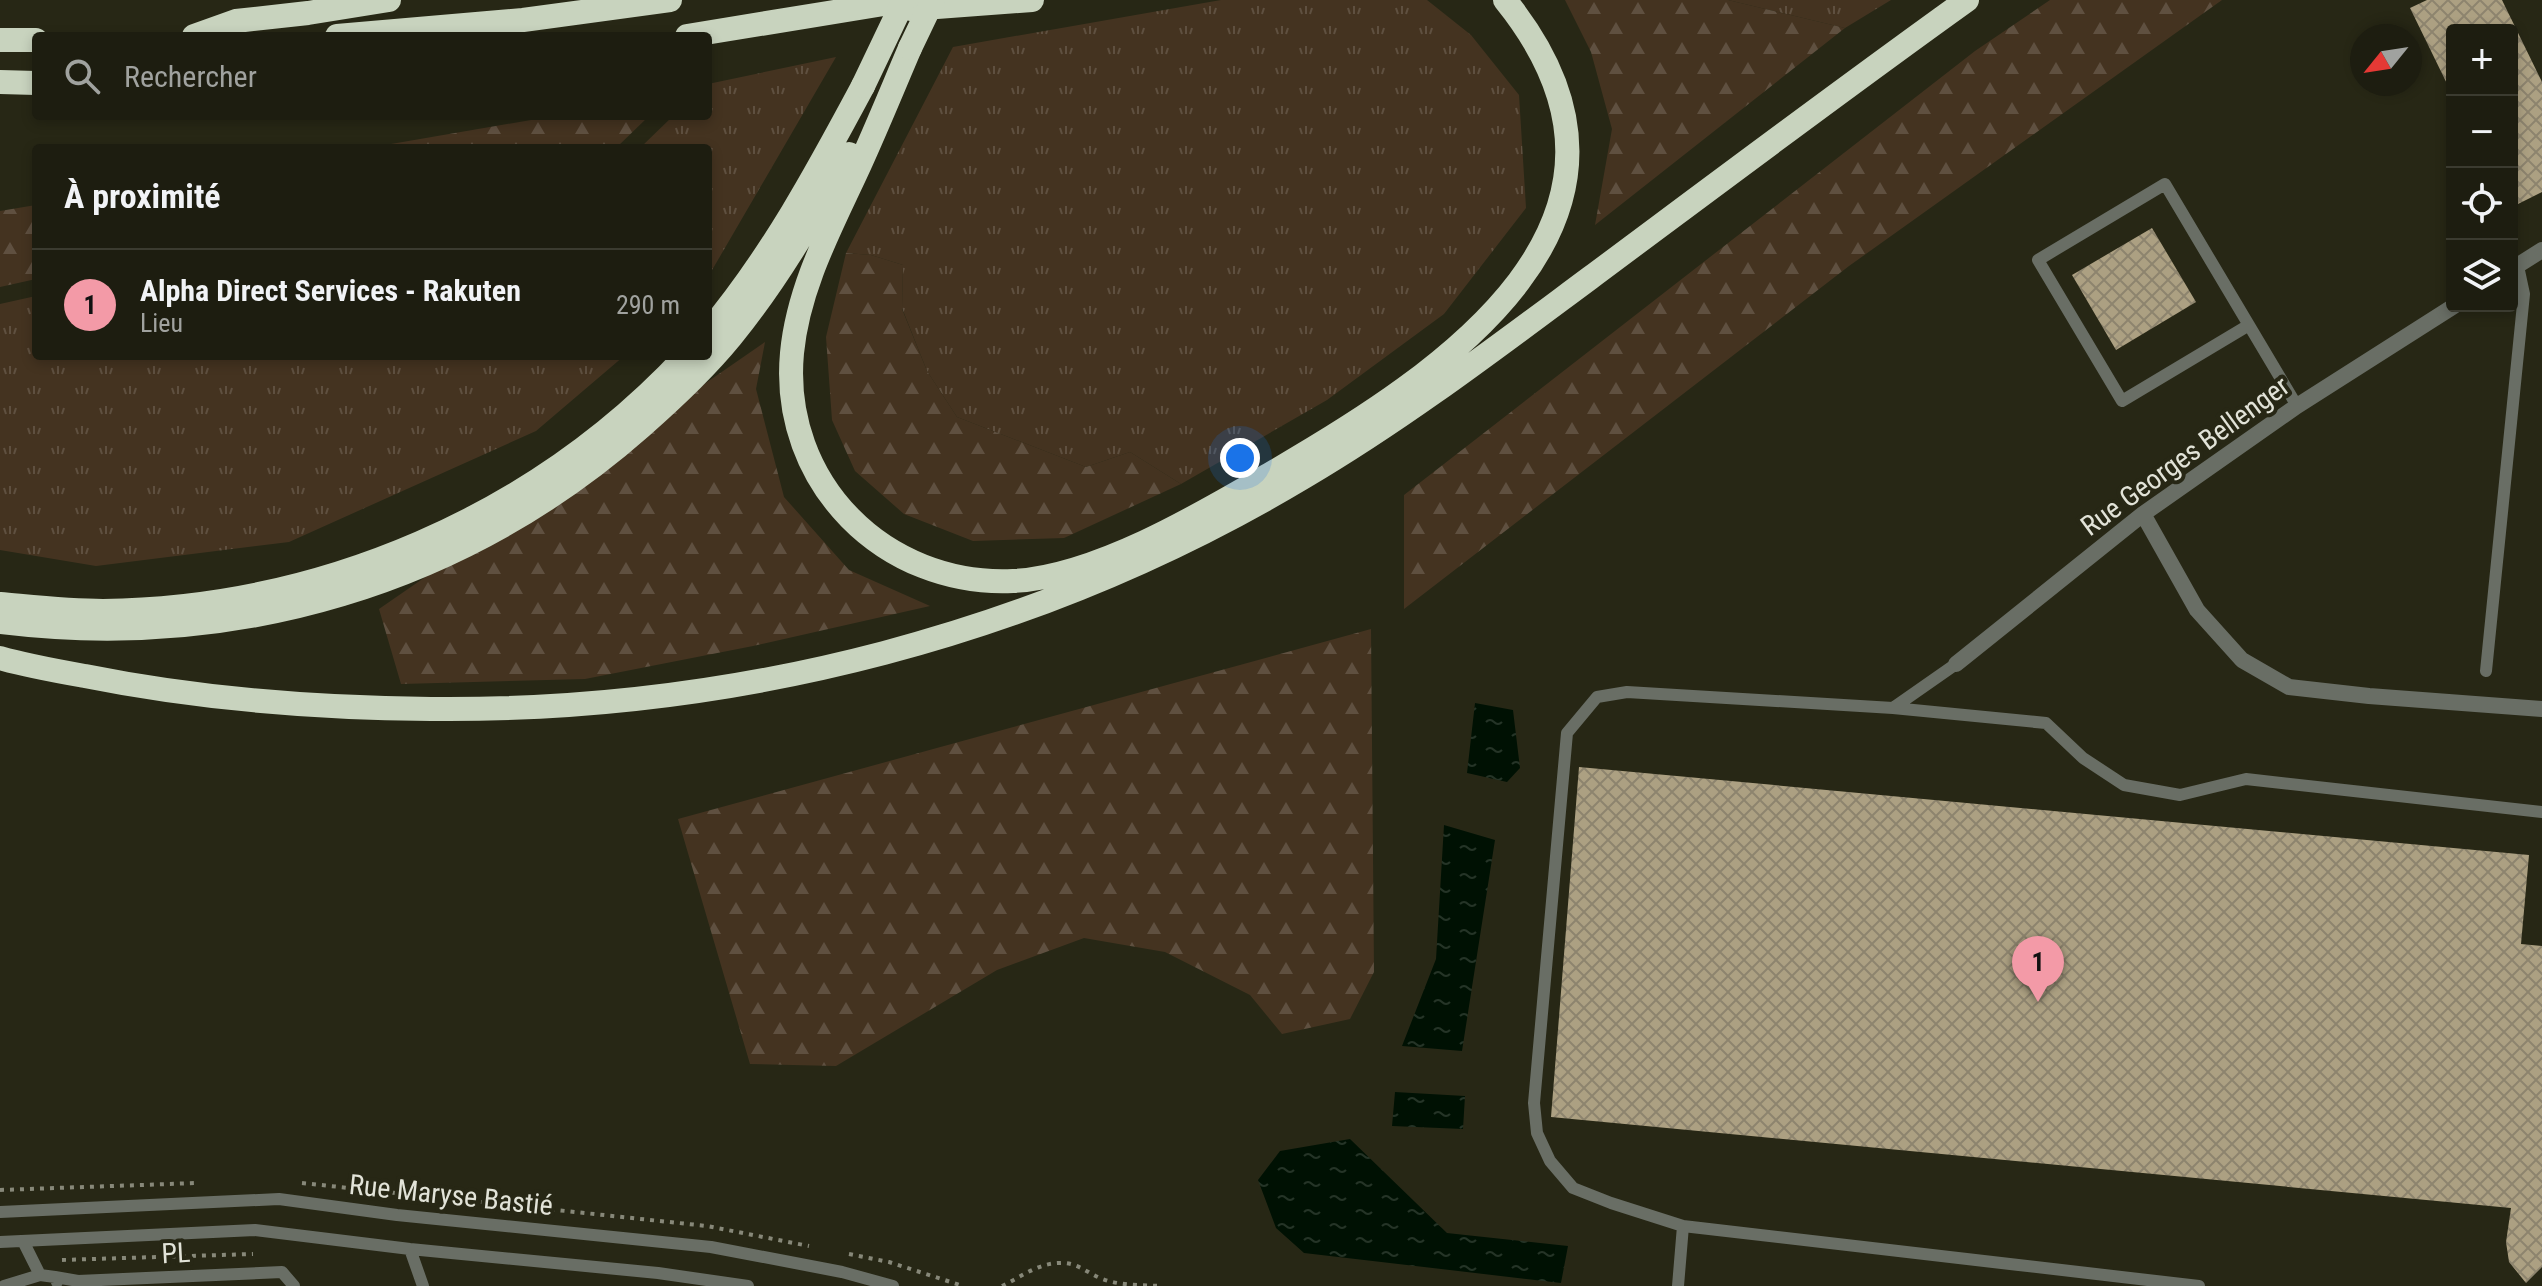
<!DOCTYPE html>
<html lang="fr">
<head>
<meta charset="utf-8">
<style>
  :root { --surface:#1d1d10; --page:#2a2a1e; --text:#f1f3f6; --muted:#a0a29f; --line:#3b3b30; --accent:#f39aa7 }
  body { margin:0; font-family:"Roboto Condensed",sans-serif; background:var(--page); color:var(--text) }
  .controls { position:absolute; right:24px; top:24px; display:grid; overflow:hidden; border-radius:8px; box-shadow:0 4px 12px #0003 }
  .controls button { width:72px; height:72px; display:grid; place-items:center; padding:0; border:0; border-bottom:2px solid var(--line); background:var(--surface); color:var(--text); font:40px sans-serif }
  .compass { position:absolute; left:2350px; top:24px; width:72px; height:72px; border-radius:50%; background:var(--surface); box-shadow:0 4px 12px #0003; rotate:240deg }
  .you { position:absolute; left:1240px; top:458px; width:28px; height:28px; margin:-20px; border:6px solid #fff; border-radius:50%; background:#1a73e8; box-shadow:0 0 0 12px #1a73e833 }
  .badge { display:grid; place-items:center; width:52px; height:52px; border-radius:50%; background:var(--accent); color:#111; font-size:26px; font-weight:700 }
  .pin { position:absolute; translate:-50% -66px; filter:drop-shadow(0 2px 4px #0008) }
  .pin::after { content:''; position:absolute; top:42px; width:28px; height:24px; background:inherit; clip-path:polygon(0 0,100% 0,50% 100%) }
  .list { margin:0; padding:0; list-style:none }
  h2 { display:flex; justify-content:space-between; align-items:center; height:104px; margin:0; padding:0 32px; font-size:34px }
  h2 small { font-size:26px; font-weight:400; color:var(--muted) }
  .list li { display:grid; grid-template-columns:52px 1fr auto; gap:24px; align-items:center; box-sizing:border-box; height:112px; padding:0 32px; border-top:2px solid var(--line) }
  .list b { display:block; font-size:30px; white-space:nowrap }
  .list p { margin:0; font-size:26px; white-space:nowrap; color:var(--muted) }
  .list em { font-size:26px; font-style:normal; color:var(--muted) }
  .icon { flex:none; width:44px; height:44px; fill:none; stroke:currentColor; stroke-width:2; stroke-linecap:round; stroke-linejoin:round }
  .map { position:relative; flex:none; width:2542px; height:1286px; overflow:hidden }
  .search { position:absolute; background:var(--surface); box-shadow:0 4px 12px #0003; left:32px; top:32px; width:680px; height:88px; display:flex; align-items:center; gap:20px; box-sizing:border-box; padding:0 28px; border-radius:8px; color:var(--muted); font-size:30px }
  .panel { position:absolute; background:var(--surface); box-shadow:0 4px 12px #0003; left:32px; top:144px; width:680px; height:216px; border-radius:8px }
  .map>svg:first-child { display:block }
  .grass { fill:url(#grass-tufts) }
  .forest { fill:url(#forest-firs) }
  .water { fill:url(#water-ripples) }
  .building { fill:url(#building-cross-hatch) }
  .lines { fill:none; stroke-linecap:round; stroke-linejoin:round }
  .path { stroke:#878879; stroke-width:4; stroke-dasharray:4 6; stroke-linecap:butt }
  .lane { stroke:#696e65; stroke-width:12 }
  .street { stroke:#696e65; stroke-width:16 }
  .highway { stroke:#c8d3be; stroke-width:24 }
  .highway-bridge { stroke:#c8d3be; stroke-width:24 }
  .labels { text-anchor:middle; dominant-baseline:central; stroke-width:8; stroke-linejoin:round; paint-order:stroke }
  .street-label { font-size:28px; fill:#e2e3d8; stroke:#272715 }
</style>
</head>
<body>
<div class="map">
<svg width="2542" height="1286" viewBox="0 0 2542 1286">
  <defs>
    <pattern id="grass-tufts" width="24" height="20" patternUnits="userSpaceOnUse" patternTransform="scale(2)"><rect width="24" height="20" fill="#443320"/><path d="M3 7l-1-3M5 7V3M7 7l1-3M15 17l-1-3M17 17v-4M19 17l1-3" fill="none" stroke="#5f5040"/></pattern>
    <pattern id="forest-firs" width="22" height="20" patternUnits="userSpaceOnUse" patternTransform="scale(2)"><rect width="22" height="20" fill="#443320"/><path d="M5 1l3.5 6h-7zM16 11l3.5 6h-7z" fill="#5f5040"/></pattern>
    <pattern id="water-ripples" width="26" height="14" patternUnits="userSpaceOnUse" patternTransform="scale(2)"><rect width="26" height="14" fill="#001103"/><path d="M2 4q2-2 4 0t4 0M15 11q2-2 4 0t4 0" fill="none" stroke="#253427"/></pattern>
    <pattern id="building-cross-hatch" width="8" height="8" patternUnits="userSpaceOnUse" patternTransform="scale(2)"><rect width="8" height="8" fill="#aca082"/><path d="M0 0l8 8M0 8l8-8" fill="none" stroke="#8d846e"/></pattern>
  </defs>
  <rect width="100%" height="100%" fill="#272715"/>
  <path class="grass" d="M1221,0H1427L1471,35L1519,95L1526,208L1444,314L1327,400L1181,484L1130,452L1086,467L957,417L927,371L902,308L903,265L871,255L846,253L953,47Z
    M1728,0H1891L1845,28Z
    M836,57L708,277V148H640L673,116H708V84Z
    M36,296V356H624L536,431L289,542L96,566L0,550V304Z"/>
  <path class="forest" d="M1565,0H1728L1845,28L1595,225L1612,129L1591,52Z
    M2050,0H2222L1849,266L1404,609V495L1975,51Z
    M554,116H649L616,148H368Z
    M36,205V279L0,287V211Z
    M846,253L871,255L903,265L902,309L927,371L957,417L1086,467L1130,452L1181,484L1064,538L973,541L904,514L855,471L832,420L826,337Z
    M765,342L756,389L784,497L849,570L930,606L753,646L585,679L401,684L379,609Z
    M1371,629L1374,972L1350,1019L1282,1034L1250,995L1165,952L1084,938L997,970L836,1066L750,1064L678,819Z"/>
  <path class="water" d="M1475,703L1513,710L1520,768L1507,782L1467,773Z
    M1444,825L1495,840L1462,1051L1402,1046L1436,959Z
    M1395,1092L1465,1096L1463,1129L1392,1126Z
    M1350,1139L1447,1233L1568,1246L1561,1283L1304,1253L1276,1228L1258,1180L1280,1151Z"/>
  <path class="building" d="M2427,0H2502L2542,82V192L2512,207V30H2452V94L2410,8Z
    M2152,228L2196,302L2116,350L2072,275Z
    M1579,767L2529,855L2521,944L2542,946V1267L2526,1283L2509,1262L2506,1242L2511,1208L1551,1117Z"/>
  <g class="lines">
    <path class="path" d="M302,1183L707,1226L809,1246
      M0,1190L197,1183
      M849,1254L889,1262L963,1286
      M62,1260L253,1254
      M1002,1286C1021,1277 1038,1263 1060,1263C1076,1262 1086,1272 1100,1278C1119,1286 1142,1285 1162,1286"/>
    <path class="lane" d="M2249,325L2122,401L2038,260L2165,184L2297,406
      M2486,671L2524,294L2518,266
      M1893,708L2046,723L2083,758L2124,785L2180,795L2246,779L2542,812
      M0,1212L279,1199L397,1215L711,1247L842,1272L893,1286
      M1683,1226L2199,1286
      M23,1241L40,1275L55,1277L57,1282
      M0,1242L255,1230L410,1249L658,1273L748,1286
      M410,1249L423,1286
      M55,1277L78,1281L282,1272L294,1286
      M4,1286L40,1275
      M1678,1286L1683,1226L1611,1203L1573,1188L1550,1161L1537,1133L1534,1103L1567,733L1597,697L1627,692L1893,708L1956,664"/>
    <path class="street" d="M2512,269L2542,250
      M2143,514L2197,610L2242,660L2289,687L2369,696L2542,709
      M1956,664L2143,514L2297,406L2454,306"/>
    <path class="highway" d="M910,9L1032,0
      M194,36L236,21L308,13L389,0
      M337,36L523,20L670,0
      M687,36L908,0
      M0,40H36
      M910,48C892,90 875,132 856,173C829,231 798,289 792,353C780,483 885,587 1013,581C1095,577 1200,515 1270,474C1443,374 1682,219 1505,0
      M0,82L36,83
      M708,332C771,257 817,172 863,86
      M0,604C34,607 69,611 103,611C322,608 536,517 686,356
      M0,622C235,651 463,584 641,427C673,399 704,370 731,337C779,278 812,219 849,154
      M0,658C28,666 57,671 85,676C199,699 316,708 431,709C738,712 1041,634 1304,477C1404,418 1497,347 1590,278C1715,185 1840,91 1967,0"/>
    <path class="highway-bridge" d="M910,48L933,0
      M863,86L904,0"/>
  </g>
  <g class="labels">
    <g class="street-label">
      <text transform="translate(2185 456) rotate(-36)">Rue Georges Bellenger</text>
      <text transform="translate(451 1195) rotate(6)">Rue Maryse Bastié</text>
      <text transform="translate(176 1253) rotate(-3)">PL</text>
    </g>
  </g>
</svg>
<div class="controls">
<button>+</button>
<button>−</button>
<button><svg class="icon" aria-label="locate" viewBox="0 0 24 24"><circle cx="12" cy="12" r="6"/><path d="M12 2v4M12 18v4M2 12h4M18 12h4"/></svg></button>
<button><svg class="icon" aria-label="layers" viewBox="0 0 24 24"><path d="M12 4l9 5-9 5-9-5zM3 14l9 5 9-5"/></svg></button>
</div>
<svg class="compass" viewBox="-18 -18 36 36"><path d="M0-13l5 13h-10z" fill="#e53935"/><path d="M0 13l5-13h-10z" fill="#a0a29f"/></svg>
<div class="you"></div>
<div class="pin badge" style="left:2038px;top:1002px">1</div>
<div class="search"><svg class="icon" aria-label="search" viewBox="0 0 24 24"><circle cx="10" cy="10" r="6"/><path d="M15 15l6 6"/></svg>Rechercher</div>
<section class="panel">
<h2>À proximité<small></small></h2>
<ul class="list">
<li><span class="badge">1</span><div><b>Alpha Direct Services - Rakuten</b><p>Lieu</p></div><em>290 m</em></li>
</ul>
</section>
</div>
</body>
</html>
